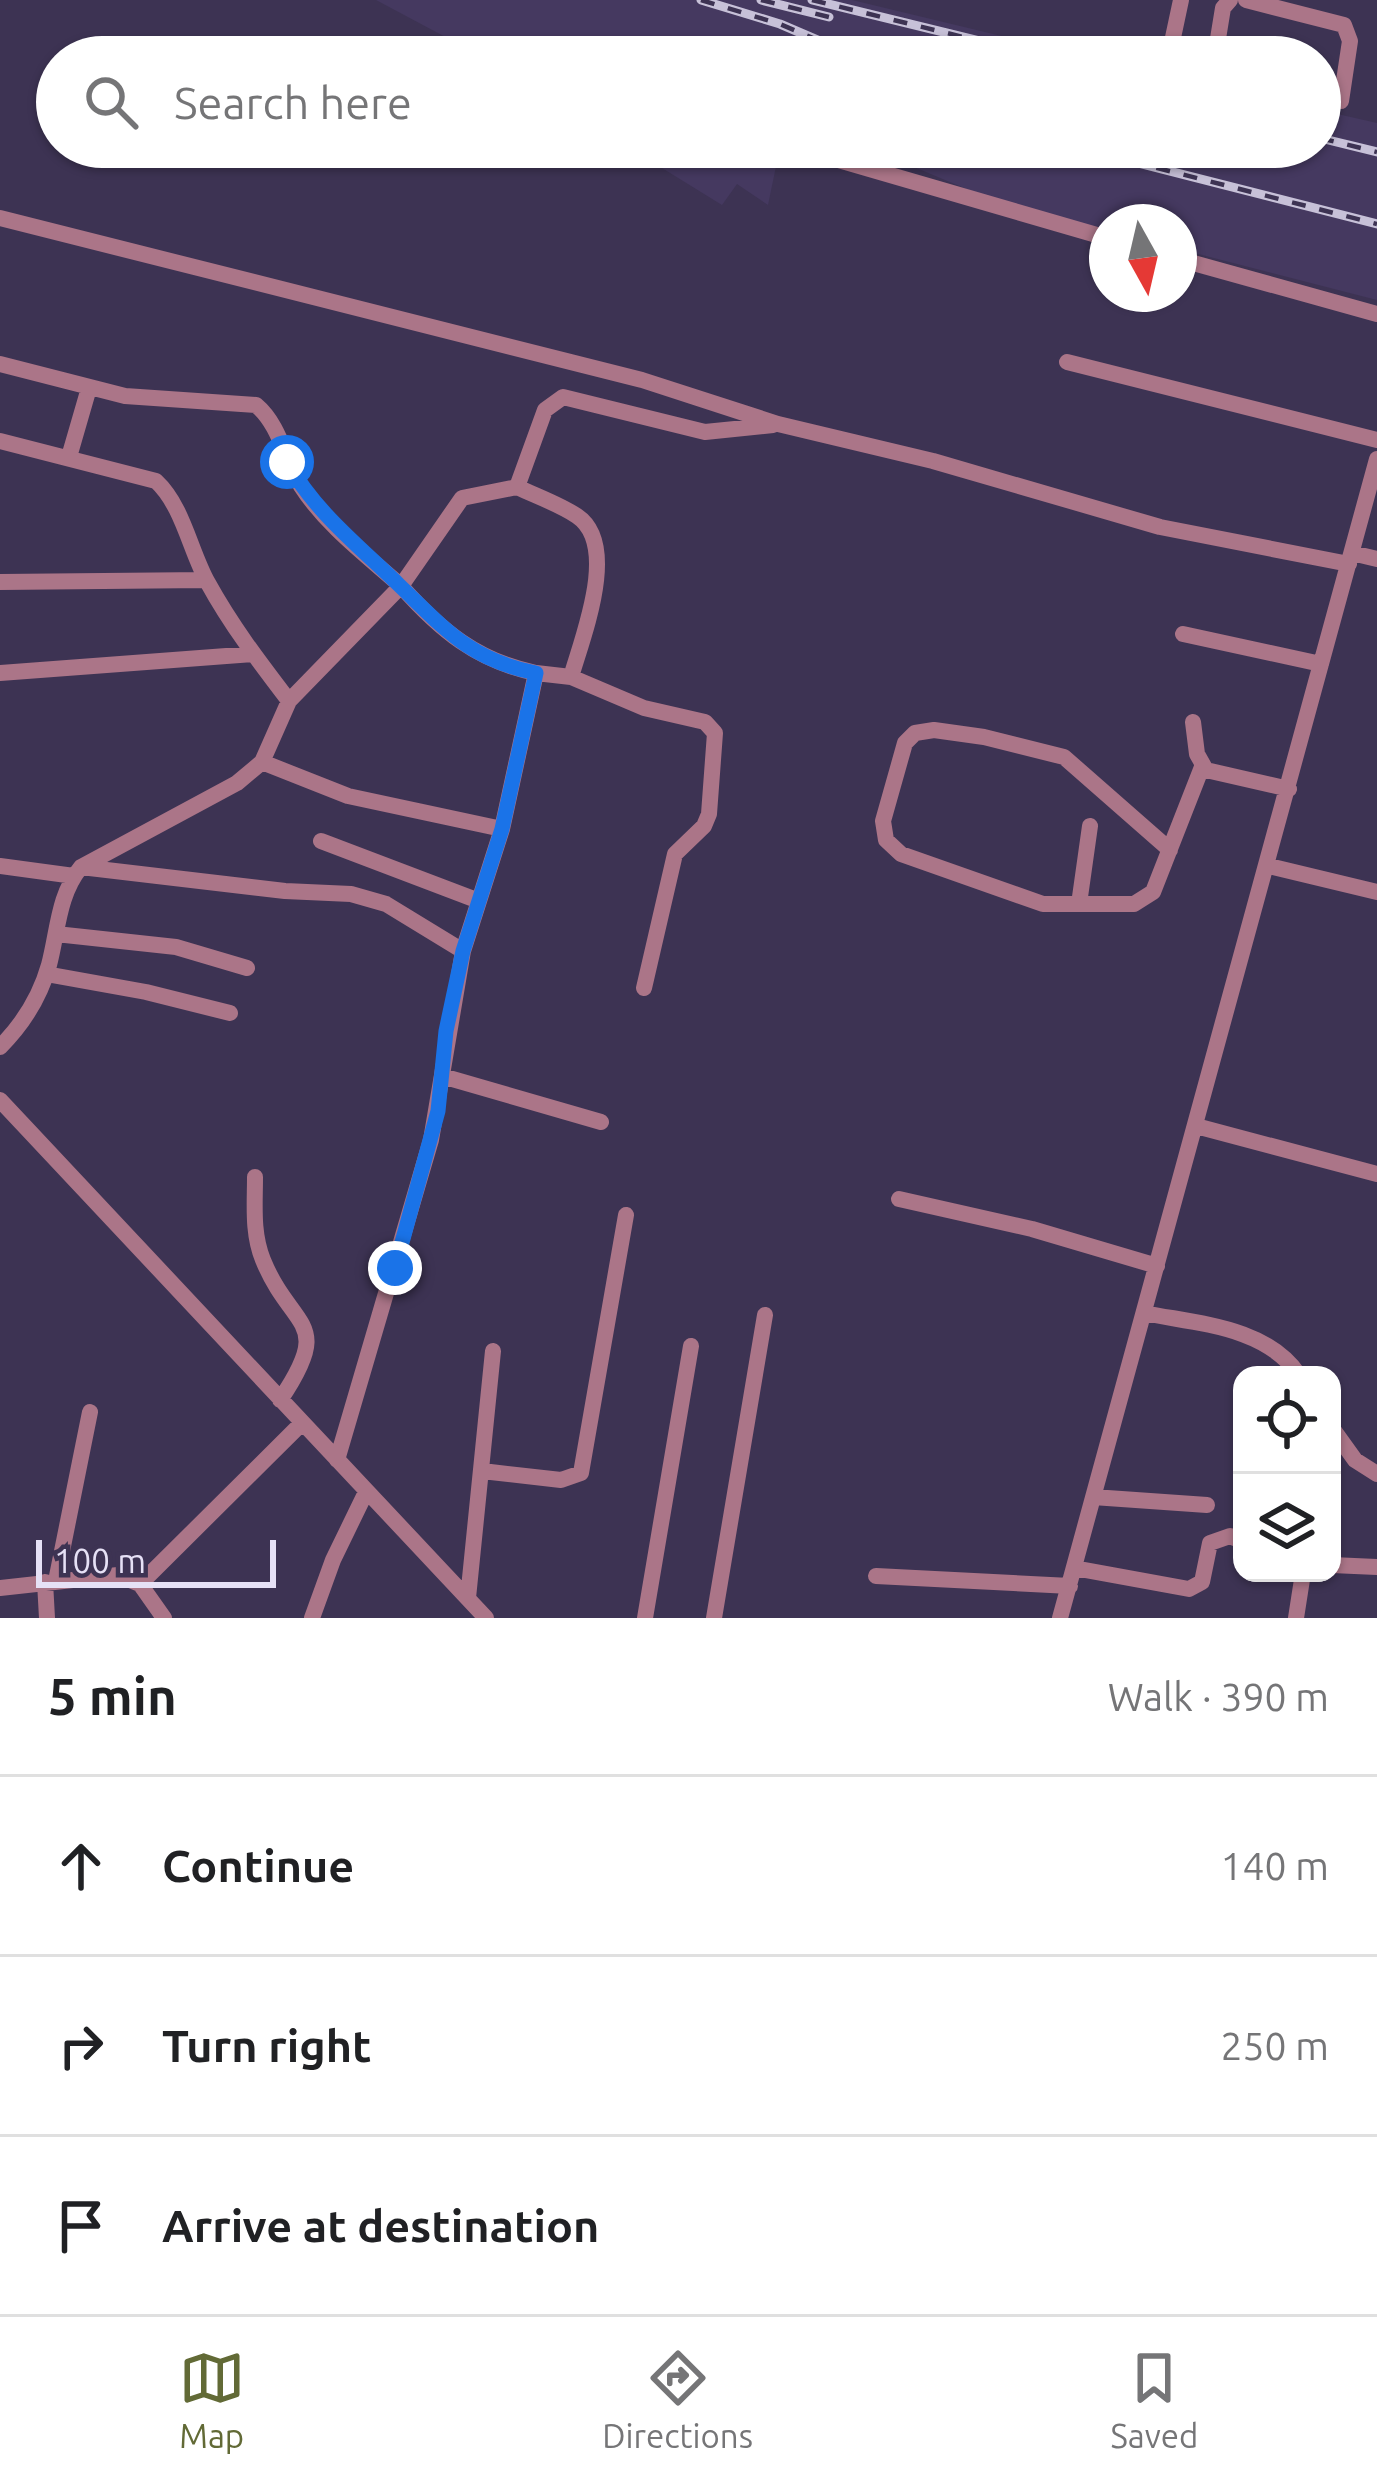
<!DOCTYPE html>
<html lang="en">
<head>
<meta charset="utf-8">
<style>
  :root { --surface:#fff; --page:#f6f6f6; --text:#202124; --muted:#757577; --line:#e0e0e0; --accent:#626a36 }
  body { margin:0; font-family:Ubuntu,sans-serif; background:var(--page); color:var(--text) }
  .controls { position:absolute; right:36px; bottom:36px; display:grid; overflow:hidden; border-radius:24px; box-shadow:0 3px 9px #0004 }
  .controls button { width:108px; height:108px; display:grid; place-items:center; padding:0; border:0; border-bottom:3px solid var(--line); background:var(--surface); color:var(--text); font:60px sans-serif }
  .compass { position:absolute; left:1089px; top:204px; width:108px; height:108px; border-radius:50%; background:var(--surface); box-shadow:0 3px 9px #0004; rotate:172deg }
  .scale { position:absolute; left:36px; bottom:30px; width:240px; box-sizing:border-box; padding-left:12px; border:6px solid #e6e1f6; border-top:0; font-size:33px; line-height:42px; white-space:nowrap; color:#e6e1f6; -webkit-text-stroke:9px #3d3353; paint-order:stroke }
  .stop { position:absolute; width:36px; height:36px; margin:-27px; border:9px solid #1a73e8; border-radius:50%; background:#fff }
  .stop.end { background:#1a73e8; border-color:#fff; box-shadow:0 3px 12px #0008 }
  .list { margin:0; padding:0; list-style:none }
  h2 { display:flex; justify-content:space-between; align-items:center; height:156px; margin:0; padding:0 48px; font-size:51px }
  h2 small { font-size:39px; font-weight:400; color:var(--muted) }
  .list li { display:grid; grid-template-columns:78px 1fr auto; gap:36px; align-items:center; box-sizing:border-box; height:180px; padding:0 48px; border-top:3px solid var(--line) }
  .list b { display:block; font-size:45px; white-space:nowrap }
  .list em { font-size:39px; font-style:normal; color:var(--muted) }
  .icon { flex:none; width:66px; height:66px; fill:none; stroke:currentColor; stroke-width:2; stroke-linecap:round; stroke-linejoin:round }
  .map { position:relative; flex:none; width:1377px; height:1618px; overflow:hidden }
  .search { position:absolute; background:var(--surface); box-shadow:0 3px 9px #0004; left:36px; right:36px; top:36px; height:132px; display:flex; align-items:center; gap:30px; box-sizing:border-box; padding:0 42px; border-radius:66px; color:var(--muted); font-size:45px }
  .sheet { height:696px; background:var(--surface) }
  nav { display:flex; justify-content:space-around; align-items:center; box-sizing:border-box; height:168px; border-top:3px solid var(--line); background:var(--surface); font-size:33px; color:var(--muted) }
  nav a { display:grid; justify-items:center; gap:6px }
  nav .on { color:var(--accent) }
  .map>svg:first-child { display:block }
  .built { fill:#453960 }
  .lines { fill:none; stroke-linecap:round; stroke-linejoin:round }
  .minor { stroke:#ab7588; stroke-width:16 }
  .rail-casing { stroke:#c7c1d8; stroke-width:9 }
  .rail { stroke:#3d3353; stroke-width:4.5; stroke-dasharray:14; stroke-linecap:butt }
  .route { stroke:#1a73e8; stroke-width:15 }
</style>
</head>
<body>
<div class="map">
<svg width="1377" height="1618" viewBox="0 0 1377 1618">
  <rect width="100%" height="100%" fill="#3d3353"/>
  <path class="built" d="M376,0H852L1088,57H483Z
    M1320,110L1377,123V300L1179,249V222H1107V231L1005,205L866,147H1320Z
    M628,147H780L768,205L737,184L722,205Z"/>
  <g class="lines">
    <path class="minor" d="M1246,0L1344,25L1350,41L1341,101
      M1180,57L1171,47L1181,0
      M1215,57L1223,8L1230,0
      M818,154L1107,238
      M0,218L642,380L778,424L933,461L1160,527L1349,564
      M1179,259L1377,314
      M1067,362L1377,440
      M0,364L125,396L256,405C280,425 285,460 301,486C326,525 366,555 401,586L289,701L262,762
      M0,441L156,481C183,506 190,551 208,583C231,625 260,663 289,701
      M69,457L89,388
      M517,487C536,496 559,504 577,516C620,545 582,638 571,677
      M1352,553L1377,559
      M0,582L206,580
      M1183,634L1321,664
      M0,673L253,654
      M536,673L571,677L644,708L705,722L715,733L709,814L704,826L675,854L644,988
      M1193,722L1197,754L1206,770L1289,789
      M502,829L536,673C477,661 440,630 401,586L462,498L517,487L545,410L563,397L705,432L773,425
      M321,841L479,901
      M1170,850L1064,757L984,737L934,730L915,733L905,743L883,821L886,840L901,854L1043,904H1134L1153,892L1202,767
      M0,866L74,876
      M1269,866L1377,892
      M81,867L285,891L351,894L386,904L463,951
      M1079,904L1090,826
      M56,934L176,947L247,968
      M46,974L146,992L230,1013
      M0,1047C23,1024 40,997 49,965C58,931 58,895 81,867L237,783L262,762L348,796L502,829L463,951L431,1140L337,1460
      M442,1076L601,1122
      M0,1100L486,1618
      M1196,1126L1377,1174
      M255,1177C255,1205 252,1233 263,1260C292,1331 335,1319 280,1400
      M899,1199L1032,1229L1157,1266
      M1144,1313C1198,1324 1265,1326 1299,1375
      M1332,1428L1355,1460L1377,1474
      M482,1471L561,1480L581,1473L626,1215
      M1093,1497L1207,1505
      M1332,1565L1377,1567
      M1074,1568L1189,1589L1202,1582L1210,1543L1230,1536L1242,1541
      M876,1576L1070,1586
      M56,1581L90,1412
      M45,1582L47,1618
      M140,1584L302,1423
      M0,1588L118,1575L140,1584L164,1618
      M468,1598L493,1351
      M312,1618L333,1560L366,1492
      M645,1618L691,1346
      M714,1618L765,1315
      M1060,1618L1377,459
      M1296,1618L1303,1573"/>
    <defs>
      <path id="rail" d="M701,0L780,24L857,57
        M761,0L829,17
        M812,0L1045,57
        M1320,138L1377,152
        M1075,147L1377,224"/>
    </defs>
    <use href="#rail" class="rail-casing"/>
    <use href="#rail" class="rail"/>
  </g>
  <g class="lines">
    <path class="route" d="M287,462C316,513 358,545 399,585C445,629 470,660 536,673L502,829L463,951L446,1031L438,1111L395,1268"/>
  </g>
</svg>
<div class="controls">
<button><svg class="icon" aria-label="locate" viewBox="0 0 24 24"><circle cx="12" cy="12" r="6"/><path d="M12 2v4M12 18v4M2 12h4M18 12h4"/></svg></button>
<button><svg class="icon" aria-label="layers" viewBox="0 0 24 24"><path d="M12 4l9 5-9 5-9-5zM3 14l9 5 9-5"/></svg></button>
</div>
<svg class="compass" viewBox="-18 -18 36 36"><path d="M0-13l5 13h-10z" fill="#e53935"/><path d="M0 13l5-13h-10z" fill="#757577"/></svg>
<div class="scale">100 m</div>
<div class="stop" style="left:287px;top:462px"></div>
<div class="stop end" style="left:395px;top:1268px"></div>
<div class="search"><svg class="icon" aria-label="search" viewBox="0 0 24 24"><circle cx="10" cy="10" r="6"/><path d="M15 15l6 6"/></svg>Search here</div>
</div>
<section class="sheet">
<h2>5 min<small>Walk · 390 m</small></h2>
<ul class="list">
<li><svg class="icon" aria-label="ahead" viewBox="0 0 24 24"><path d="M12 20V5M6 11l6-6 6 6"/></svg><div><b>Continue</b></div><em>140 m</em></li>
<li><svg class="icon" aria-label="right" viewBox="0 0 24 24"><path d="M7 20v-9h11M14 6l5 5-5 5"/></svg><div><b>Turn right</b></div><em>250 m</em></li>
<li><svg class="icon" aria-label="arrive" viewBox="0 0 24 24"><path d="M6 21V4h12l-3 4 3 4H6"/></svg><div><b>Arrive at destination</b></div></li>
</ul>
</section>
<nav>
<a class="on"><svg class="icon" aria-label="map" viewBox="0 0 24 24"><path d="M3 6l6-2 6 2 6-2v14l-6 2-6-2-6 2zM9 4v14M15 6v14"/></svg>Map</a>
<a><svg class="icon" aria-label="directions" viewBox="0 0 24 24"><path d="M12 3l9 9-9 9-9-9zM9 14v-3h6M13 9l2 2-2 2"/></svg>Directions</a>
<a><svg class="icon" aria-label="saved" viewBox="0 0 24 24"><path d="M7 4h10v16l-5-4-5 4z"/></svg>Saved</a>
</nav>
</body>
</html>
